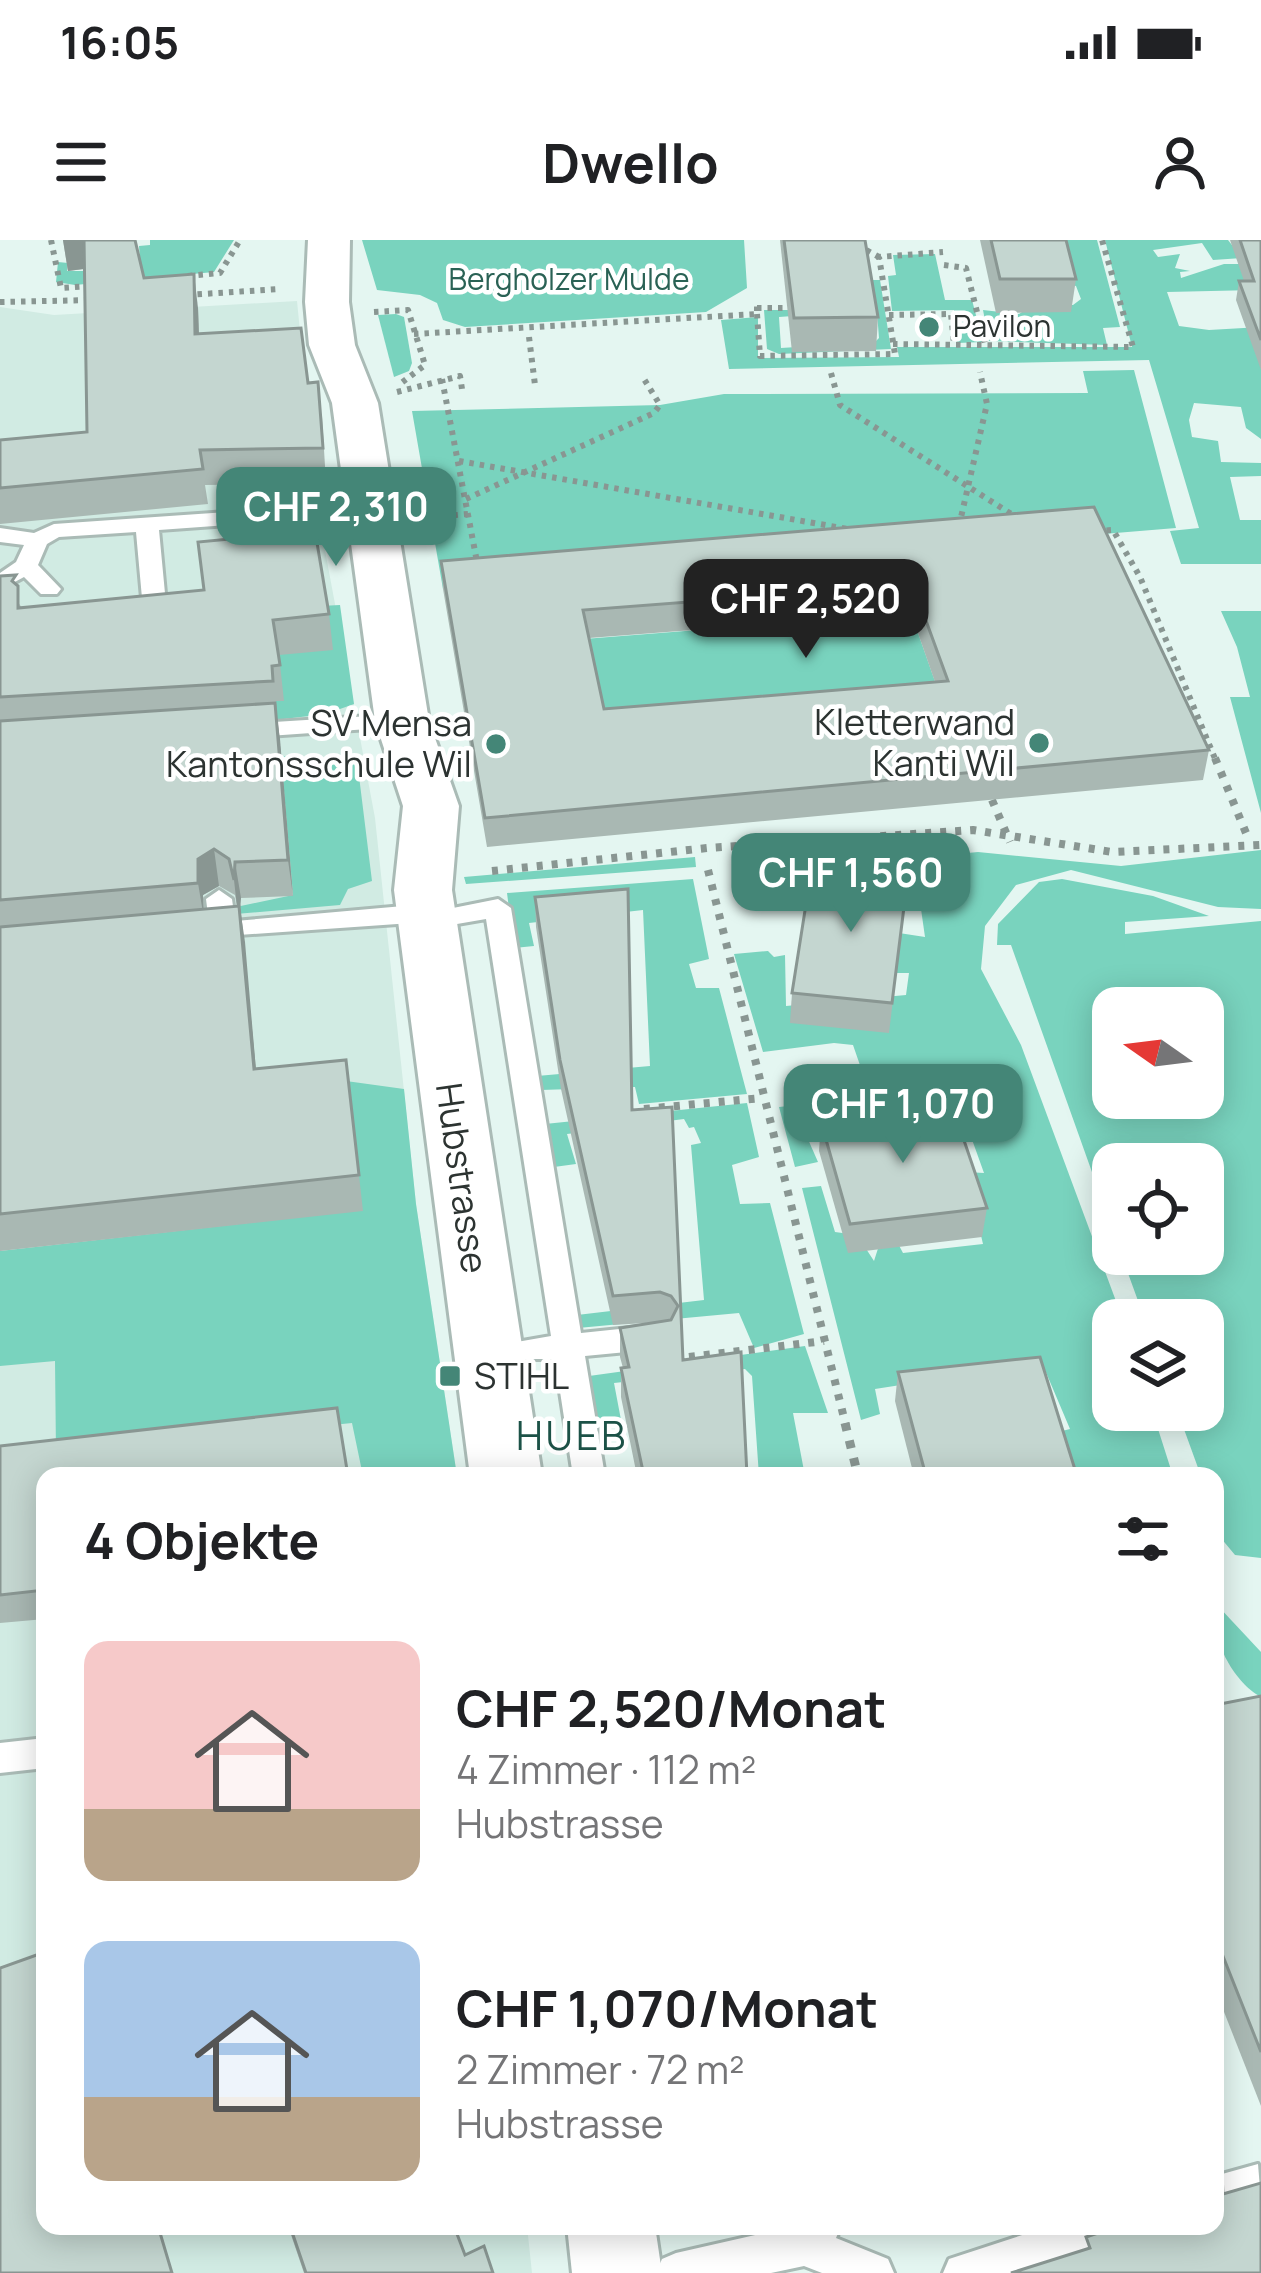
<!DOCTYPE html>
<html lang="de">
<head>
<meta charset="utf-8">
<style>
	body { margin:0; font-family:Manrope,sans-serif; background:#f6f6f6; color:#202124; height:100vh; display:flex; flex-direction:column; font-size:45px; white-space:nowrap }
	* { box-sizing:border-box; margin:0 }
	p { font-size:39px; color:#757577 }
	.icon { flex:none; width:66px; height:66px; fill:none; stroke:currentColor; stroke-width:2; stroke-linecap:round; stroke-linejoin:round }
	.map { position:relative; flex:1; overflow:hidden }
	.details { position:absolute; left:36px; top:1227px; width:1188px; height:768px; display:flex; flex-direction:column; background:#fff; border-radius:24px; box-shadow:0 6px 30px #0003 }
	.details>* { flex:none }
	.needle { width:78px; rotate:284deg }
	.controls { position:absolute; left:1092px; top:747px; display:grid; gap:24px }
	.controls a { display:grid; place-items:center; width:132px; height:132px; border-radius:24px; background:#fff; box-shadow:0 6px 30px #0003; font-size:60px }
	.price { position:absolute; translate:-50% -102px; padding:0 27px; border-radius:24px; background:#448677; color:#fff; font-size:39px; line-height:78px; filter:drop-shadow(0 3px 6px #0008) }
	.price::after { content:''; position:absolute; left:50%; top:72px; width:36px; height:27px; margin-left:-18px; background:inherit; clip-path:polygon(0 0,100% 0,50% 100%) }
	.price.on { background:#222; color:#fff }
	ul { padding:0; list-style:none }
	li { display:flex; align-items:center; gap:36px; height:300px; padding:0 48px }
	li span { display:grid; place-items:center; flex:none; width:336px; height:240px; border-radius:24px; color:#555 }
	li>.icon { margin-inline-start:auto }
	span .icon { width:144px; height:144px; fill:#fffc; stroke-width:1 }
	li b { font-size:51px }
	h2 { display:flex; justify-content:space-between; align-items:center; height:144px; padding:0 48px; font-size:51px }
	.status { display:flex; justify-content:space-between; align-items:center; height:84px; padding:0 60px; background:#fff; direction:ltr }
	.status svg { height:33px; fill:currentColor }
	header { display:flex; justify-content:space-between; align-items:center; height:156px; padding:0 48px; background:#fff; font-size:54px; font-weight:700 }
	.map>svg:first-child { display:block }
	.built { fill:#d1ebe3 }
	.green { fill:#79d3be; fill-rule:evenodd }
	.lines { fill:none; stroke-linecap:round; stroke-linejoin:round }
	.lane-casing { stroke:#aabbb6; stroke-width:6 }
	.secondary-casing { stroke:#aabbb6; stroke-width:6 }
	.path-far2 { stroke:#899692; stroke-width:6; stroke-dasharray:4.5 6; stroke-linecap:butt }
	.path-far1 { stroke:#899692; stroke-width:8; stroke-dasharray:6 9; stroke-linecap:butt }
	.path { stroke:#899692; stroke-width:9; stroke-dasharray:8 10; stroke-linecap:butt }
	.lane { fill:#fff; fill-rule:evenodd }
	.secondary { fill:#fff; fill-rule:evenodd }
	.wall { fill:#a9b8b3; fill-rule:evenodd }
	.shaded-wall { fill:#899692 }
	.building { fill:#c4d6d0; stroke:#899692; stroke-width:3; fill-rule:evenodd }
	.poi-dot { fill:#448677; stroke:#fff; stroke-width:4.5 }
	.labels { text-anchor:middle; stroke-width:9; stroke-linejoin:round; paint-order:stroke }
	.far-park-label { font-size:30px; fill:#2a6255; stroke:#fff }
	.far-poi-label { font-size:30px; fill:#2c3331; stroke:#fff; text-anchor:start }
	.poi-label { font-size:36px; fill:#2c3331; stroke:#fff; text-anchor:end }
	.street-label { font-size:36px; fill:#2c3331; stroke:#fff }
	.neighbourhood-label { font-size:39px; letter-spacing:3px; fill:#1c5247; stroke:#fff }
</style>
</head>
<body>
<div class="status"><b>16:05</b><svg viewBox="0 0 49 12"><path d="M0 12V9h3v3zM5 12V6h3v6zM10 12V3h3v9zM15 12V0h3v12zM26 1h20v11H26zM47 4h2v5h-2z"/></svg></div>
<header><svg class="icon" aria-label="menu" viewBox="0 0 24 24"><path d="M4 6h16M4 12h16M4 18h16"/></svg>Dwello<svg class="icon" aria-label="person" viewBox="0 0 24 24"><circle cx="12" cy="8" r="4"/><path d="M4 21q1-7 8-7t8 7"/></svg></header>
<div class="map">
<svg width="1261" height="2033" viewBox="0 0 1261 2033">
	<rect width="100%" height="100%" fill="#e4f6f1"/>
	<!-- built -->
	<path class="built" d="M297,61L318,273L375,578L416,964L457,1236H45V1986H527L532,2033H0V67L54,75Z"/>
	<!-- green -->
	<g class="green">
		<path d="M150,0H234L214,32L75,45L56,42L58,22L68,23L67,31H85L95,39L132,27L140,19L139,6L150,5Z"/>
		<path d="M362,0H744L747,48L706,72L465,87L443,80L437,63L420,55L377,50Z"/>
		<path d="M1055,0H1097L1120,87L1103,88L1107,105L989,101L983,70L1019,74L1036,63L1073,65L1081,59L1076,46L1068,44Z"/>
		<path d="M1105,0H1228L1242,18L1213,20L1202,3L1153,10L1158,17L1180,14L1175,28L1190,31L1180,32L1181,38L1224,24H1246L1255,50L1167,52L1179,86L1209,90L1261,87V199L1246,188L1241,167L1194,163L1189,180L1192,197L1218,201L1221,222L1261,223V236L1230,237L1240,280H1261V324H1181L1170,291L1199,288L1149,120L729,129L721,80L758,77V118L899,117L897,107H1132Z"/>
		<path d="M935,14L945,60H972L983,102L957,103L954,70L892,71L888,36L896,35L893,15Z"/>
		<path d="M866,40H880L891,109L779,114L767,109L764,70H791L793,76L779,77L781,108L875,102L879,98L876,60Z"/>
		<path d="M396,74L404,77L412,123L409,131L394,137L378,75Z"/>
		<path d="M1134,130L1176,288L443,349L412,171L660,165L724,154L1088,153L1083,131Z"/>
		<path d="M340,365L354,464L326,474L250,483L203,469L278,416L301,367Z"/>
		<path d="M1221,371H1261V573L1230,457H1250L1237,407Z"/>
		<path d="M911,373L945,470L604,498L584,399Z"/>
		<path d="M281,516L357,520L372,641L348,649L340,665L224,675L217,671L293,655Z"/>
		<path d="M950,598L955,603L754,621L749,612Z"/>
		<path d="M1261,610V669L1218,667L1071,630L1016,645L985,686L981,729L1021,805L1123,1080H1113V1170H1152L1173,1236H1062L1050,1194L1070,1189L1042,1123L875,1149L880,1174L861,1180L802,948L821,946L835,992L857,995L874,1021L882,996H894L903,1013L983,1004L966,932L984,933L965,880L807,897L818,922L795,927L779,867L871,857L853,805L834,803L763,812L734,714L768,711L774,717L785,715L786,766L906,755L909,733H896L899,693L925,697L921,669L810,647L788,652L733,647V636L978,612L1121,626Z"/>
		<path d="M695,617L696,627L466,644L464,637Z"/>
		<path d="M693,639L709,719L689,724L696,748H719L747,854L639,864L635,847L541,850L537,836L650,826L643,670L529,683L534,706L514,708L507,653Z"/>
		<path d="M1062,639L1153,656L1209,676L1125,682V694L1261,681V1318L1235,1315L1215,1291V1236H1201L1177,1170H1203V1080H1145L1121,1014H1203V924H1113V991L1011,705H997L998,684L1039,642ZM1203,768V858H1113V768Z"/>
		<path d="M346,841L404,849L416,964L457,1236H363L352,1183L56,1213L55,1121L0,1126V1011L362,970Z"/>
		<path d="M747,863L759,917L732,925L740,964L770,963L804,1094L754,1108L739,1073L578,1088L577,1075L704,1060L691,905L701,903L694,887L689,888L684,879L567,894L576,924L554,927L545,884Z"/>
		<path d="M805,1106L828,1173H793L805,1236H759L752,1136L745,1129L614,1143L621,1180H597L589,1136Z"/>
		<path d="M1218,1366L1261,1412V1457C1234,1443 1207,1395 1218,1366Z"/>
	</g>
	<g class="lines">
		<defs>
			<g id="lane">
				<path d="M371,262L382,269L379,274L159,290L166,364C154,375 125,377 113,366L117,361L142,358L136,292L59,297L47,304L38,325L61,349L57,354H41L24,337L0,350V333L16,322L24,305L0,302V288L34,293L54,284Z"/>
				<path d="M402,474L411,476V486L241,498L229,491L241,484Z"/>
				<path d="M219,650L232,659L235,681L426,664L439,673L426,682L196,698L192,692L196,686L209,683L206,659Z"/>
				<path d="M498,659L511,668L581,1093L658,1085L669,1089L673,1097L669,1105L658,1109L585,1116L605,1236H573L555,1119H511L507,1111L511,1103L551,1096L486,679L457,684L444,675L448,669Z"/>
				<path d="M45,1498V1528L0,1533V1503Z"/>
				<path d="M1258,1924L1261,1961L1215,1976V1936Z"/>
				<path d="M795,1986H841L836,1998L888,2019L894,2033H822L804,2026L771,2033H656L662,2019L676,2013Z"/>
				<path d="M1050,1986H1135L1129,2000L1028,2033H943L949,2019Z"/>
			</g>
			<g id="secondary">
				<path d="M308,0H350L349,62L355,105L378,163L429,481L459,566L452,650L542,1236H470L394,650L403,566L375,481L332,163L309,105L305,62Z"/>
				<path d="M567,1986H655L662,2033H572Z"/>
			</g>
		</defs>
		<!-- lane casing -->
		<use href="#lane" class="lane-casing"/>
		<!-- secondary casing -->
		<use href="#secondary" class="secondary-casing"/>
		<!-- path-far2 -->
		<g class="path-far2">
			<path d="M51,0L61,48L90,46"/>
			<path d="M848,0L879,17"/>
			<path d="M944,25L966,28L985,104"/>
			<path d="M188,36L220,33L240,0"/>
			<path d="M187,55L280,49"/>
			<path d="M0,62L94,60"/>
			<path d="M757,68H784"/>
			<path d="M374,72L408,70L425,125L400,144"/>
			<path d="M757,74L760,116L895,114L879,17L943,12"/>
			<path d="M889,75L951,74L954,104"/>
			<path d="M414,94L757,74V65"/>
			<path d="M529,97L535,145"/>
			<path d="M893,104L1133,107L1102,0"/>
			<path d="M831,133L840,165L1019,279"/>
			<path d="M442,139L478,327"/>
			<path d="M397,152L460,136L462,149"/>
			<path d="M459,221L848,289"/>
			<path d="M466,259L654,173L660,165L644,139"/>
			<path d="M422,278L468,274"/>
			<path d="M959,286L987,164L980,132"/>
			<path d="M1096,291L1113,290L1140,337L1216,521"/>
		</g>
		<!-- path-far1 -->
		<g class="path-far1">
			<path d="M1215,518L1246,593"/>
			<path d="M992,560L1010,602"/>
			<path d="M708,630L846,1186"/>
			<path d="M492,631L707,608L973,590L1112,612L1261,605"/>
			<path d="M644,869L762,858"/>
			<path d="M689,1117L824,1101"/>
		</g>
		<!-- path -->
		<path class="path" d="M845,1183L858,1236"/>
		<!-- lane -->
		<use href="#lane" class="lane"/>
		<!-- secondary -->
		<use href="#secondary" class="secondary"/>
	</g>
	<!-- wall -->
	<g class="wall">
		<path d="M63,0H135L144,38L198,68L199,94L308,143L322,176L326,243L205,245L208,264L0,284V200L87,192L85,29L68,31Z"/>
		<path d="M780,0H865L878,77L876,111L792,112Z"/>
		<path d="M980,0H1066L1076,39L1071,72L996,73Z"/>
		<path d="M1230,0H1261V130L1236,60L1239,41H1244Z"/>
		<path d="M1094,267L1209,510L1203,540L487,607L443,349L441,321ZM911,373L935,442L604,469L589,398Z"/>
		<path d="M0,336L22,368L329,374L333,410L279,415L284,461H276L277,477L293,656L241,658L240,668L256,829L346,820L363,971L0,1011ZM219,646L235,655L237,666L204,669L203,655Z"/>
		<path d="M908,635L889,793L790,783L792,753Z"/>
		<path d="M535,657L632,870L672,867L683,1120L747,1236H637L621,1157V1128H623L620,1117V1088L662,1082L613,1085L561,849L536,687Z"/>
		<path d="M821,882L987,968L982,997L848,1013L819,911Z"/>
		<path d="M898,1132L1077,1236H914L895,1161Z"/>
		<path d="M0,1206L45,1236V1379L0,1383Z"/>
		<path d="M1261,1456V1866L1215,1749V1465Z"/>
		<path d="M288,1986H454L465,2015L493,2033H304Z"/>
	</g>
	<!-- shaded-wall -->
	<g class="shaded-wall">
		<path d="M63,0H85L90,28L68,31Z"/>
		<path d="M194,34L198,68L200,128L195,94Z"/>
		<path d="M275,463L280,499L293,656L288,620Z"/>
		<path d="M214,609L219,646L203,655L204,679L198,643V619Z"/>
		<path d="M235,622L241,658L240,668L245,702L259,865L234,640Z"/>
	</g>
	<!-- building -->
	<g class="building">
		<path d="M84,0H135L144,38L194,34L195,94L301,88L308,143L318,142L323,208L200,210L203,229L0,248V200L87,192Z"/>
		<path d="M784,0H865L878,77L794,78Z"/>
		<path d="M991,0H1066L1076,39H1000Z"/>
		<path d="M1240,0H1261V100L1239,41H1254Z"/>
		<path d="M1094,267L1209,510L485,578L441,321ZM913,345L948,441L604,469L583,370Z"/>
		<path d="M315,291L329,374L273,380L280,425L272,426L273,441L0,457V336L16,335L12,341L18,346V368L204,350L198,302Z"/>
		<path d="M275,463L288,620L235,622L234,640L229,619L214,609L198,619V643L0,660V481Z"/>
		<path d="M812,626L908,635L892,763L792,753Z"/>
		<path d="M628,649L632,870L672,867L683,1120L741,1112L747,1236H644L621,1128L629,1127L620,1088L671,1080L678,1066L671,1056L660,1052L613,1056L560,820L535,657Z"/>
		<path d="M239,666L254,829L346,820L359,935L0,974V687Z"/>
		<path d="M953,868L987,968L850,984L821,882Z"/>
		<path d="M1040,1117L1077,1236H926L898,1132Z"/>
		<path d="M337,1168L348,1236H45V1350L0,1355V1206Z"/>
		<path d="M1261,1456V1812L1215,1696V1465Z"/>
		<path d="M45,1712V1986H158L172,2033H0V1728Z"/>
		<path d="M1221,1915L1223,1954L1261,1943V2033H1011L1090,2008L1086,1997L1119,1986H1215V1917Z"/>
		<path d="M290,1986H454L465,2015L484,2006L493,2033H306Z"/>
	</g>
	<!-- markers -->
	<g class="poi-dot">
		<circle cx="929" cy="87" r="12"/>
		<circle cx="1039" cy="503" r="12"/>
		<circle cx="496" cy="504" r="12"/>
		<rect x="438" y="1124" width="24" height="24" rx="6"/>
	</g>
	<g class="labels">
		<!-- far-park labels -->
		<g class="far-park-label">
			<text x="569" y="50">Bergholzer Mulde</text>
		</g>
		<!-- far-poi labels -->
		<g class="far-poi-label">
			<text x="953" y="97">Pavilon</text>
		</g>
		<!-- poi labels -->
		<g class="poi-label">
			<text x="1015" y="495">Kletterwand<tspan x="1015" dy="41">Kanti Wil</tspan></text>
			<text x="472" y="496">SV Mensa<tspan x="472" dy="41">Kantonsschule Wil</tspan></text>
			<text x="474" y="1149" text-anchor="start">STIHL</text>
		</g>
		<!-- street labels -->
		<g class="street-label">
			<text transform="translate(462 938) rotate(82)" y="13">Hubstrasse</text>
		</g>
		<!-- neighbourhood labels -->
		<g class="neighbourhood-label">
			<text x="572" y="1210">HUEB</text>
		</g>
	</g>
</svg>
<div class="controls">
<a><svg class="needle" viewBox="-14 -14 28 28"><path d="M0-13l5 13h-10z" fill="#e53935"/><path d="M0 13l5-13h-10z" fill="#757577"/></svg></a>
<a><svg class="icon" aria-label="locate" viewBox="0 0 24 24"><circle cx="12" cy="12" r="6"/><path d="M12 2v4M12 18v4M2 12h4M18 12h4"/></svg></a>
<a><svg class="icon" aria-label="layers" viewBox="0 0 24 24"><path d="M12 4l9 5-9 5-9-5zM3 14l9 5 9-5"/></svg></a>
</div>
<b class="price" style="left:336px;top:329px">CHF 2,310</b>
<b class="price on" style="left:806px;top:421px">CHF 2,520</b>
<b class="price" style="left:851px;top:695px">CHF 1,560</b>
<b class="price" style="left:903px;top:926px">CHF 1,070</b>
<section class="details">
<h2>4 Objekte<svg class="icon" aria-label="filters" viewBox="0 0 24 24"><path d="M4 7h16M4 17h16"/><circle cx="9" cy="7" r="2"/><circle cx="15" cy="17" r="2"/></svg></h2>
<ul>
<li><span style="background:linear-gradient(#f6c9c9 70%,#b9a48a 0)"><svg class="icon" aria-label="home" viewBox="0 0 24 24"><path d="M3 11l9-7 9 7M6 9v11h12V9"/></svg></span><div><b>CHF 2,520/Monat</b><p>4 Zimmer · 112 m²</p><p>Hubstrasse</p></div></li>
<li><span style="background:linear-gradient(#a9c7e8 65%,#b9a48a 0)"><svg class="icon" aria-label="home" viewBox="0 0 24 24"><path d="M3 11l9-7 9 7M6 9v11h12V9"/></svg></span><div><b>CHF 1,070/Monat</b><p>2 Zimmer · 72 m²</p><p>Hubstrasse</p></div></li>
</ul>
</section>
</div>
</body>
</html>
